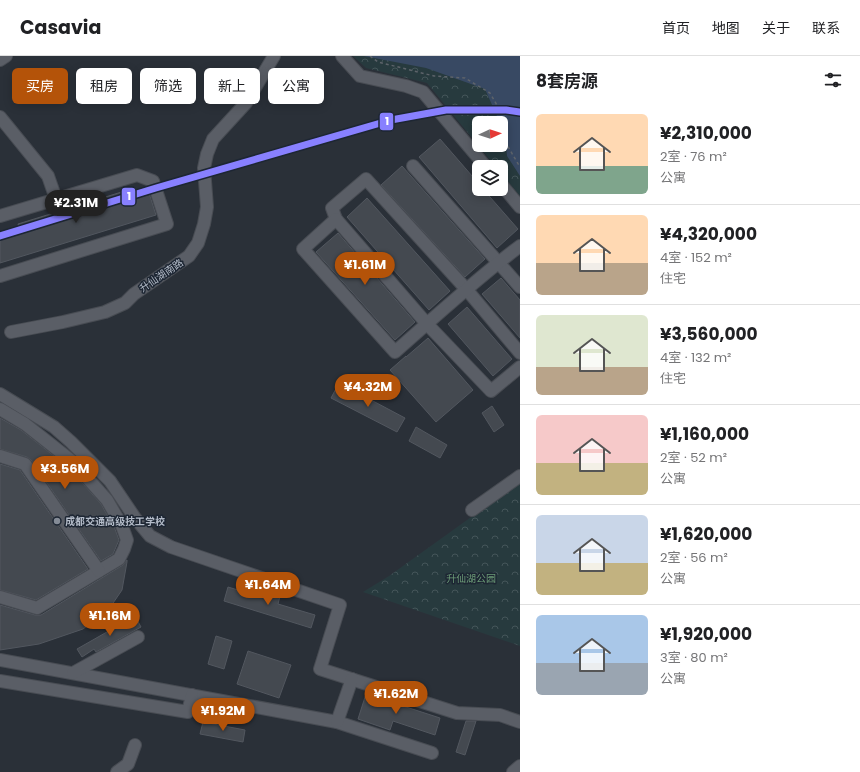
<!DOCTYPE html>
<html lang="zh">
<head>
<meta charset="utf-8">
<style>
	body { margin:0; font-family:Poppins,"Noto Sans SC",sans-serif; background:#f6f6f6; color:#202124; height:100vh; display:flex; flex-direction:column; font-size:15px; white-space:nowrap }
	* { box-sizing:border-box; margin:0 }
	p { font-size:13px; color:#757577 }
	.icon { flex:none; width:22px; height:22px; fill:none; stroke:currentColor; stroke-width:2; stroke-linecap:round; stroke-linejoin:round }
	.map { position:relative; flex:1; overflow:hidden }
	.sheet { display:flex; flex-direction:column; background:#fff; width:340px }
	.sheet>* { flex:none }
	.top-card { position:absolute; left:12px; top:12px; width:380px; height:36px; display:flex; gap:8px }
	.needle { width:26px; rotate:87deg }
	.buttons { position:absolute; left:472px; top:60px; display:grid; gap:8px }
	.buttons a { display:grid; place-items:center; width:36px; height:36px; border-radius:6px; background:#fff; box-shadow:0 2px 10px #0003; font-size:20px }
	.price { position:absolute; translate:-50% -34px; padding:0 9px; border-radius:14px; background:#b45309; color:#fff; font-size:13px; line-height:26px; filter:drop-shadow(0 1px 2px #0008) }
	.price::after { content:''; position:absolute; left:50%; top:24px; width:12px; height:9px; margin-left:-6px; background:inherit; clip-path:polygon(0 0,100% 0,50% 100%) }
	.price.selected { background:#222; color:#fff }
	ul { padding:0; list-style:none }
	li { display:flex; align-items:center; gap:12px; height:100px; padding:0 16px }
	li+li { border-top:1px solid #e0e0e0 }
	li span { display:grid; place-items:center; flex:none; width:112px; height:80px; border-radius:6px; color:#555 }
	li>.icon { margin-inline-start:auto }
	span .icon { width:48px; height:48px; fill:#fffc; stroke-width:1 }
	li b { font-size:17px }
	h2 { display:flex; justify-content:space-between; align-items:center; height:48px; padding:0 16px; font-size:17px }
	.tag { padding:0 14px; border-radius:6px; background:#fff; box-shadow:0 2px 10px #0003; font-size:14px; line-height:36px }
	.tag.selected { background:#b45309; color:#fff }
	header { display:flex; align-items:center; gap:24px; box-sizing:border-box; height:56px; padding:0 20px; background:#fff; border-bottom:1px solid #e0e0e0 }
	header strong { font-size:19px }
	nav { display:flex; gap:22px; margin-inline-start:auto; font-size:14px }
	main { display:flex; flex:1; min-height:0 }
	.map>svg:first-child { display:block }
	.park { fill:url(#park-crowns); fill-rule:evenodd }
	.water { fill:#384963 }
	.building { fill:#444950; stroke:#52575f }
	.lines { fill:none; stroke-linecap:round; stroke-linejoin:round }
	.minor-casing { stroke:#484c53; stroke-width:14 }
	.path { stroke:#5d636a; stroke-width:1.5; stroke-dasharray:3 3; stroke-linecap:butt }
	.minor { stroke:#5a5e66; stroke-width:12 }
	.metro-1-casing { stroke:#1d2633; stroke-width:10 }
	.metro-1 { stroke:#8880ff; stroke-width:7 }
	.poi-dot { fill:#848b96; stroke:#1d2633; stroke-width:1.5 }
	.labels { text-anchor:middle; stroke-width:3; stroke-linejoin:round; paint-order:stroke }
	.street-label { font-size:10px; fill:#b4bcc9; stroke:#1d2633 }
	.poi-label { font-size:10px; font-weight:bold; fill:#b4bcc9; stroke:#1d2633; text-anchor:start }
	.park-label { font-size:10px; fill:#6b9a76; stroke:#1d2633 }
	.line-badge { stroke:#1d2633; stroke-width:1.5 }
	.badge-label { font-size:11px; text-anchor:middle; font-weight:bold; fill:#fff }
</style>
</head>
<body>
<header>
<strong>Casavia</strong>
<nav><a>首页</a><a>地图</a><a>关于</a><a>联系</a></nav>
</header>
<main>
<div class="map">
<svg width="520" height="716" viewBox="0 0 520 716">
	<defs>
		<pattern id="park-crowns" width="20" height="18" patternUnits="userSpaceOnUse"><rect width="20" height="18" fill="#273a3e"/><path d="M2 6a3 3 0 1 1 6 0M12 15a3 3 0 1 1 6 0" fill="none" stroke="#445559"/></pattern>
	</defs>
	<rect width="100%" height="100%" fill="#2a3038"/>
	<!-- park -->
	<g class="park">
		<path d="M353,0H520V140L501,117V111H496L427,27L366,12ZM479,67H501V89H479Z"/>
		<path d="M520,426V590L363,536L389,520Z"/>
	</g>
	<!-- water -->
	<path class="water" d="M364,0H520V120L507,100L505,79L501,70V67H500L485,33L426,12Z"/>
	<!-- building -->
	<g class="building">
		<path d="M440,83L479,128V133H483L518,173L497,192L419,101Z"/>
		<path d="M402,110L485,203L465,221L381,129Z"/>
		<path d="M128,134L130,143L149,137L156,159L0,207V182L20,176L18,168Z"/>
		<path d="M367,142L450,235L429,254L347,161Z"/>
		<path d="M338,177L415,266L395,284L316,196Z"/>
		<path d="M501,222L520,244V282L482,238Z"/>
		<path d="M467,251L512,303L493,320L448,268Z"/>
		<path d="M428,282L473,334L436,366L390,314L406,300V301Z"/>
		<path d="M339,327L405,362L397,376L331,342Z"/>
		<path d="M492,350L504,369L494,376L482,357Z"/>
		<path d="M0,362L21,374L68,411L101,448L115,473L119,484L113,498L101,505L31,404L27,401L0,393Z"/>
		<path d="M416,371L447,389L440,402L409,385Z"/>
		<path d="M0,408L20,414L88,513L36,544L0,534Z"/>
		<path d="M127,504V506L122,534L109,553L83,573L39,588L0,594V549L35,559H41L123,509Z"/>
		<path d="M228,531L248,537L250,531L280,540L278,548L315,559L311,572L224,545Z"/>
		<path d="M135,560L141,571L96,596L94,593L82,601L77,593Z"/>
		<path d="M216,580L232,585L224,613L208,608Z"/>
		<path d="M248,595L291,609L279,642L237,628Z"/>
		<path d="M366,638L440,662L435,679L393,665L390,674L358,663Z"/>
		<path d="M466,665H476L465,699L456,696Z"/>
		<path d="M203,666L245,674L243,686L200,678Z"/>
	</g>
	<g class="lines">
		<defs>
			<g id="minor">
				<path d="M342,0L360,20L406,30L423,36L486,111"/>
				<path d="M0,4L6,0"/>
				<path d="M0,61L48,120L56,143"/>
				<path d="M413,110L520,231"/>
				<path d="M501,128L520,151"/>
				<path d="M0,160L137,119L153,125L167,168L0,220"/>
				<path d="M336,163L332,152L366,123L467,234L520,297"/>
				<path d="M520,190C476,223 436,260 395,296L303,193L336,163L427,268L491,335L520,311"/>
				<path d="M11,276L63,266L105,256L125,247L134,238L189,200L198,187L204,168L207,151L204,112L207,98L213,83L246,47L274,0"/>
				<path d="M0,338L54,371L71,386L110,425L135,462L150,480L171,491L340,549L320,613L457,657L500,659L520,666"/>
				<path d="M0,353L25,368L73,406L107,444L122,470L127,484L124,493L119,503L37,552L0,541"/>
				<path d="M0,400L25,408L99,515"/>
				<path d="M472,454L520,420"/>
				<path d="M0,604L337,666L432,697"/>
				<path d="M73,617L138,581"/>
				<path d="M0,625L188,656L192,639"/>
				<path d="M337,666L352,623"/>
				<path d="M117,716L128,708L135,689"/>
				<path d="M513,716L520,710"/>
			</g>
		</defs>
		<!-- minor casing -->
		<use href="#minor" class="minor-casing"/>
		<!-- path -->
		<path class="path" d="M370,0L378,6L434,20L465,22L490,37L506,65L507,89L520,111"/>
		<!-- minor -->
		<use href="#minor" class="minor"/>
		<defs>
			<path id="metro-1" d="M0,180L156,132L391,64L446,54H506L520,56"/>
		</defs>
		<!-- metro-1 casing -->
		<use href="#metro-1" class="metro-1-casing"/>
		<!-- metro-1 -->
		<use href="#metro-1" class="metro-1"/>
	</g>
	<!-- markers -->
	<circle class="poi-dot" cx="57" cy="465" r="4"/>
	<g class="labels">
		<!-- street labels -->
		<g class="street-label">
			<text transform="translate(161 219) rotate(-34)" y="4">升仙湖南路</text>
		</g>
		<!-- poi labels -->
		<g class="poi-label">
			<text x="65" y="469">成都交通高级技工学校</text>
		</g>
		<!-- park labels -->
		<g class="park-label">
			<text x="471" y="526">升仙湖公园</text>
		</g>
	</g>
	<g class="line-badge">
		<rect x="379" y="56" width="15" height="19" rx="4" fill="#8880ff"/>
		<rect x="121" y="131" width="15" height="19" rx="4" fill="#8880ff"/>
	</g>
	<g class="badge-label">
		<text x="387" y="69">1</text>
		<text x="129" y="144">1</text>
	</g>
</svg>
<div class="buttons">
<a><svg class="needle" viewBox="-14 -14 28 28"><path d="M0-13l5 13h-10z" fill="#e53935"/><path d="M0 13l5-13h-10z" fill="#757577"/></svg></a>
<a><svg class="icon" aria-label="layers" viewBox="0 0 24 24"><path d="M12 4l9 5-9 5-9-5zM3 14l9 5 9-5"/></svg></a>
</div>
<b class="price selected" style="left:76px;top:168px">¥2.31M</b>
<b class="price" style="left:365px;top:230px">¥1.61M</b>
<b class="price" style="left:368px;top:352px">¥4.32M</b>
<b class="price" style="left:65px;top:434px">¥3.56M</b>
<b class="price" style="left:268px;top:550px">¥1.64M</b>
<b class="price" style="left:110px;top:581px">¥1.16M</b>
<b class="price" style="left:396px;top:659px">¥1.62M</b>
<b class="price" style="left:223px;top:676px">¥1.92M</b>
<div class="top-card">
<a class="tag selected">买房</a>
<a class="tag">租房</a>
<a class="tag">筛选</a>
<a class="tag">新上</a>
<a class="tag">公寓</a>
</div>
</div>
<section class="sheet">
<h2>8套房源<svg class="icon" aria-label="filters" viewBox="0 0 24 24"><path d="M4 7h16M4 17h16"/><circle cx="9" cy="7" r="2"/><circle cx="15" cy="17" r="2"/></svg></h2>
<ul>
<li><span style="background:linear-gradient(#ffd9b3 65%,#7fa58c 0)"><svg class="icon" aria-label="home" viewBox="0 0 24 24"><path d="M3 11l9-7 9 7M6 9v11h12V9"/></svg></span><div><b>¥2,310,000</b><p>2室 · 76 m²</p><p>公寓</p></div></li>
<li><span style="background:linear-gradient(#ffd9b3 60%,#b9a48a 0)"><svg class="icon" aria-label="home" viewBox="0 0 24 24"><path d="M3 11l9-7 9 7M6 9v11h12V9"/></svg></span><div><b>¥4,320,000</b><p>4室 · 152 m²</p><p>住宅</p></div></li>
<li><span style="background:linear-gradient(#dfe7d0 65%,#b9a48a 0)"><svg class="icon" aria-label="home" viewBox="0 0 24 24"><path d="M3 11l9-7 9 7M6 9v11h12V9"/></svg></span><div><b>¥3,560,000</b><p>4室 · 132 m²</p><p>住宅</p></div></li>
<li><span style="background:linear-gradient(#f6c9c9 60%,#c2b280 0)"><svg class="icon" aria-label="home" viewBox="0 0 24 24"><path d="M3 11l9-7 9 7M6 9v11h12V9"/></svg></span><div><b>¥1,160,000</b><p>2室 · 52 m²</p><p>公寓</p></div></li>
<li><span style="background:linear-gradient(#c9d6e8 60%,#c2b280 0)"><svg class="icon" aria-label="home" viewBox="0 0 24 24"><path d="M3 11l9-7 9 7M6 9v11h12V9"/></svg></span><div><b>¥1,620,000</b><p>2室 · 56 m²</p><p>公寓</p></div></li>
<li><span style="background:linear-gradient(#a9c7e8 60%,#9aa5b1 0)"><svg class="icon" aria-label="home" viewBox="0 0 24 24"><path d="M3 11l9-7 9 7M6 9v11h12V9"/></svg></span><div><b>¥1,920,000</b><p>3室 · 80 m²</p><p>公寓</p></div></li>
</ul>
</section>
</main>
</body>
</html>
